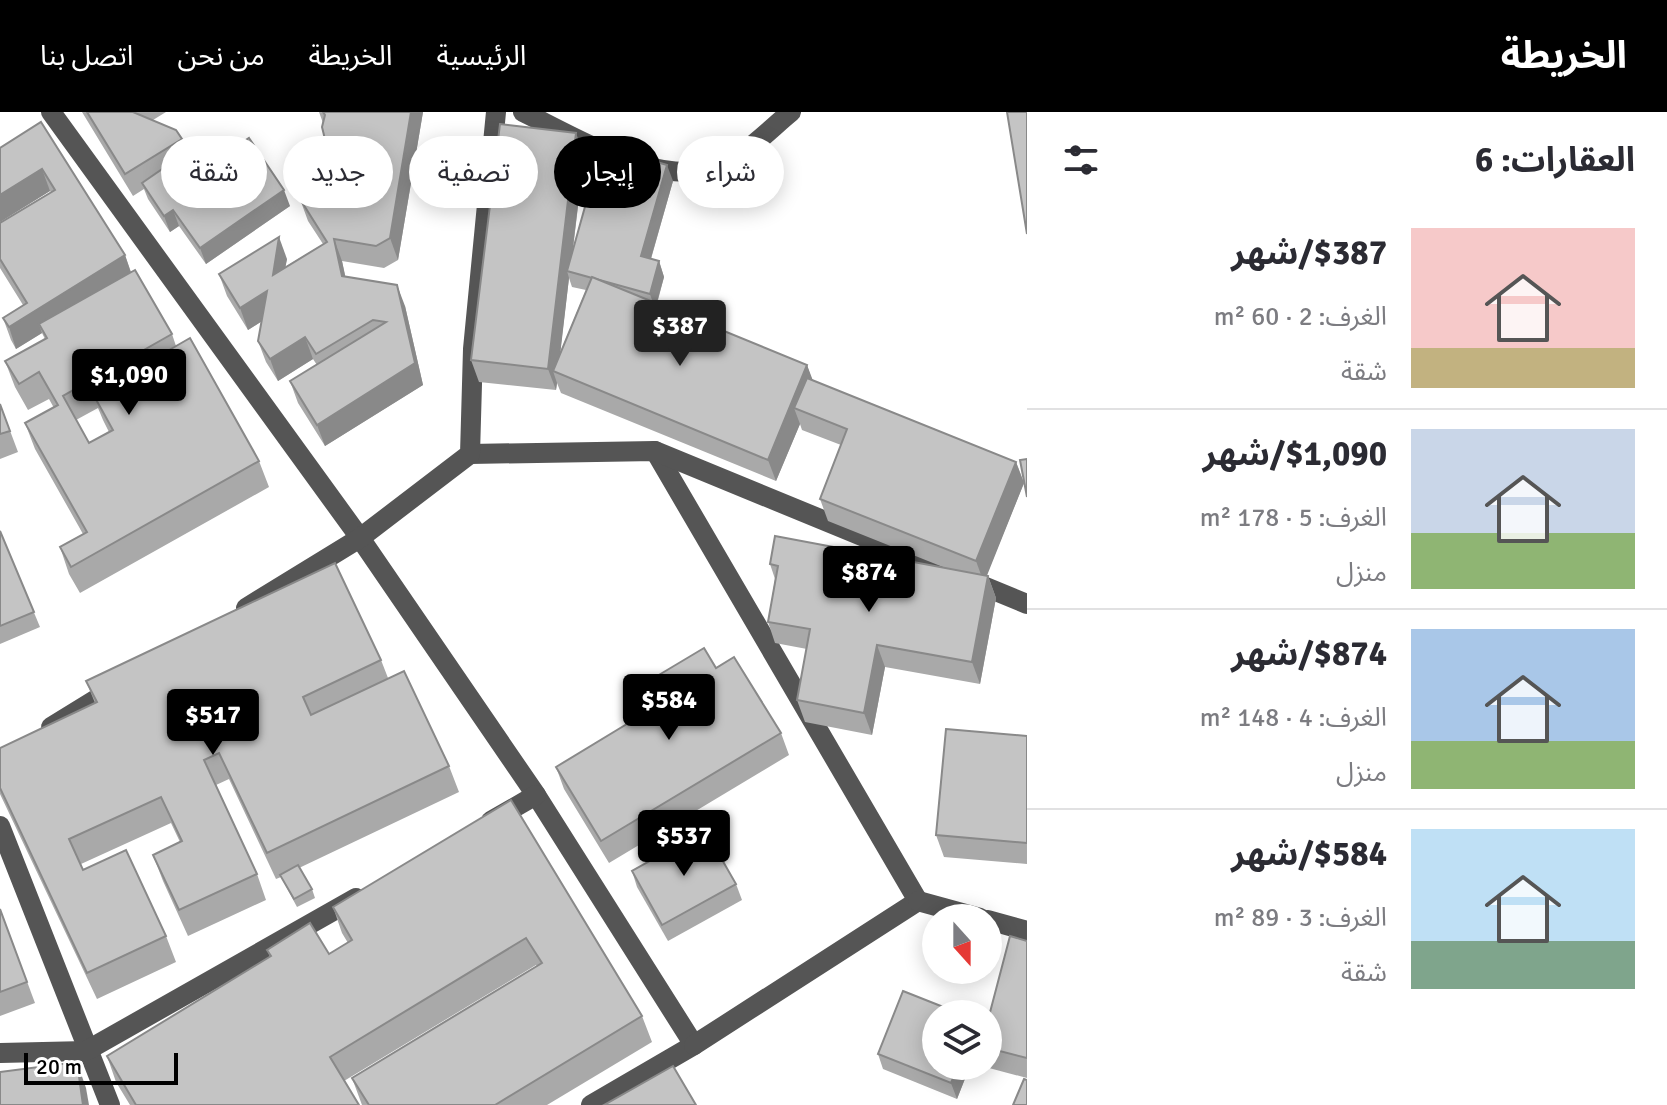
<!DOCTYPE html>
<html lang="ar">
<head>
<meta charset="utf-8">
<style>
	body { margin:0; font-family:Signika,"Noto Sans Arabic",sans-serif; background:#f2f2f3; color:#2b2b33; direction:rtl; height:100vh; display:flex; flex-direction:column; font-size:30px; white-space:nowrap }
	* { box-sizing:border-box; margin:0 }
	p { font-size:26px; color:#7c7c81 }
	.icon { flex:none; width:44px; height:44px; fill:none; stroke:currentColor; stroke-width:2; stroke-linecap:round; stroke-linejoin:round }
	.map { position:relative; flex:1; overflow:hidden; direction:ltr }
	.panel { display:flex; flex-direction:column; background:#fff; width:640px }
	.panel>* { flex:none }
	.hud { position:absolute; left:24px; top:24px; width:760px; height:72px; direction:rtl; display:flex; gap:16px }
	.needle { width:52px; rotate:159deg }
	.controls { position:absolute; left:922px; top:792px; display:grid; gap:16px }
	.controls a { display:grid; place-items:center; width:80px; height:80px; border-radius:50%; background:#fff; box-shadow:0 4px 20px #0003; font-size:40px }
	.scale { position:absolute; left:24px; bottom:20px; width:154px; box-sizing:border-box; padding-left:8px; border:4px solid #000; border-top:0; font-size:22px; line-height:28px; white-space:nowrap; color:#000; -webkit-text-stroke:6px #fff; paint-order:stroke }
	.price { position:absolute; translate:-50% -68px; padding:0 18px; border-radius:8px; background:#000; color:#fff; font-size:26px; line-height:52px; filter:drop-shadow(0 2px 4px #0008) }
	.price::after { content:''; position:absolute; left:50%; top:48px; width:24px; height:18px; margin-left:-12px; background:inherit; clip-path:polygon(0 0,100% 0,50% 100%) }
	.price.current { background:#222; color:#fff }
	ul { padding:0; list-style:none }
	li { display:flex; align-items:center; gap:24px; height:200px; padding:0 32px }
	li+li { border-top:2px solid #e1e1e2 }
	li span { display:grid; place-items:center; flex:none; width:224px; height:160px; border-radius:0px; color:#555 }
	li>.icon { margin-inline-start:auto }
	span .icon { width:96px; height:96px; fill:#fffc; stroke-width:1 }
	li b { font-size:34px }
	h2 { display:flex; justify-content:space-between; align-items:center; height:96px; padding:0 32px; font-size:34px }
	.tag { padding:0 28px; border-radius:36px; background:#fff; box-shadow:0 4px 20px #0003; font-size:28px; line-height:72px }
	.tag.current { background:#000; color:#fff }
	header { display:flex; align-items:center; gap:48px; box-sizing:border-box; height:112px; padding:0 40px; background:#000; color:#fff }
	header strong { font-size:38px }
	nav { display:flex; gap:44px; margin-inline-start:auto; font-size:28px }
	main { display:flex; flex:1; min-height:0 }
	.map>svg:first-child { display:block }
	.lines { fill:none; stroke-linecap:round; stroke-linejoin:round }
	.minor { stroke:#555; stroke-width:20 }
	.wall { fill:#a9a9a9; fill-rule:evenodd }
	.shaded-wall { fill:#898989 }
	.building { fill:#c4c4c4; stroke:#898989; stroke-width:2 }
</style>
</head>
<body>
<header>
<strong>الخريطة</strong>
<nav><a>الرئيسية</a><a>الخريطة</a><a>من نحن</a><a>اتصل بنا</a></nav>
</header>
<main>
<section class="panel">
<h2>العقارات: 6<svg class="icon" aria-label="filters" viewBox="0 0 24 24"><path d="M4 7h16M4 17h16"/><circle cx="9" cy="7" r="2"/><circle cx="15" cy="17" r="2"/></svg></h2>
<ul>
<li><span style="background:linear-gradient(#f6c9c9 75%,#c2b280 0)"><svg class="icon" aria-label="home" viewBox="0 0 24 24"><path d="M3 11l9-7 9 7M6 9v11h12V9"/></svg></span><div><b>$387/شهر</b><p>الغرف: 2 · 60 m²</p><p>شقة</p></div></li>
<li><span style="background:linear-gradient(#c9d6e8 65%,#8fb573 0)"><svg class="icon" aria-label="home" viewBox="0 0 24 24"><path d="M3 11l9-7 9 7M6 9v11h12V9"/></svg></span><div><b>$1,090/شهر</b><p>الغرف: 5 · 178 m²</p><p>منزل</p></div></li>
<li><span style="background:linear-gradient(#a9c7e8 70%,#8fb573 0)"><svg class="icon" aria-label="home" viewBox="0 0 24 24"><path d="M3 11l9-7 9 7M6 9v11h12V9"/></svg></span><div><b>$874/شهر</b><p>الغرف: 4 · 148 m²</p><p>منزل</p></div></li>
<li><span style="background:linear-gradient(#bfe0f5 70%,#7fa58c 0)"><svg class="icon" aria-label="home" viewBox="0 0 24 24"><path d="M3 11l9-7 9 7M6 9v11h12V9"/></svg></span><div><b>$584/شهر</b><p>الغرف: 3 · 89 m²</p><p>شقة</p></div></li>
</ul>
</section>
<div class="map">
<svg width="1027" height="993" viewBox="0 0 1027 993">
	<rect width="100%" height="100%" fill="#fff"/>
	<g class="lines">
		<!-- minor -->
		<g class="minor">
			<path d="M51,0L360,426L536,683L694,933L591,993"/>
			<path d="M523,0C579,27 662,79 724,53C740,47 776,12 791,0"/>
			<path d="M655,339L918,789L694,933"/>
			<path d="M470,342L655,339L1027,492"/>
			<path d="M246,496L360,426L470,342L473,237L496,0"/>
			<path d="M51,615L116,575"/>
			<path d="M491,709L536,683"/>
			<path d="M0,714L110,993"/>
			<path d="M918,789L980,806"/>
			<path d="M988,808L1027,819"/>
			<path d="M0,941L86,939L356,786"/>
		</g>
	</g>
	<!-- wall -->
	<g class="wall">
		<path d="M82,0H166L153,8L182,27L187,41L290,94L206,152L179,114L170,120L148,87L144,77L133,84Z"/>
		<path d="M319,0H423L398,148L384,156L342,149L345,164L405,194L423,273L325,334L298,291L290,269L317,253L313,247L278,269L266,250L258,229L262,209L248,218L227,184L219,162L287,147L285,155L323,132L308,109L300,87L319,76L315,70L307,48L331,52L323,11Z"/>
		<path d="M41,10L125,143L131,160L172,222L176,234L259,349L269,375L80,481L69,462L60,435L83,422L35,337L25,311L54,296L49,287L28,298L15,275L5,249L45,227L42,221L16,237L11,228L3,206L23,193L0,156V111L51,80L50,79L0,110V36ZM98,296L103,308L109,320L89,331L76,308Z"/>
		<path d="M584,43L573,137L673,69L651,147L659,149L664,165L657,192L807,253L812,268L1016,350L1024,371L986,464H988L996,486L980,572L885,555L872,623L805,610L797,588L807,537L775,531L768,510L775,467L770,452L948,457L828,409L820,387L841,333L802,318L800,312L776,369L561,281L557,271L556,278L479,270L471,248ZM569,166L572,175L586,178L560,241Z"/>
		<path d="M0,292L18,340L0,347Z"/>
		<path d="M0,419L40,515L0,532Z"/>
		<path d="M381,548L388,566L449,654L459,680L299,756L312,777L315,786L297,795L281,765L276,767L229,667L216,673L257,762L266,788L188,824L163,769L153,743L180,730L171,711L81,752L83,758L166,824L176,850L97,887L0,682V636L95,591L86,569Z"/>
		<path d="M716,556L781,621L789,643L609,751L564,677L556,655L641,604L632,579Z"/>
		<path d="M1027,624V752L944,745L936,723Z"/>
		<path d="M511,688L642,904L652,930L547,993H362L352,966L537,854L536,853L344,969L359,993H130L116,970L107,944L270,845L267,838L329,842L348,831L342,821L333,795Z"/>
		<path d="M632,759L736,772L742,788L668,829L637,775Z"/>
		<path d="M0,797L35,891L0,904Z"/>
		<path d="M1027,829V966L989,956L988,954V908Z"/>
		<path d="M878,942L936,954H970L957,987L883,957Z"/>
	</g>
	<!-- shaded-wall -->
	<g class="shaded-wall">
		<path d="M411,0H423L398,148L390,126Z"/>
		<path d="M576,21L584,43L570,160L567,159L569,166L558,261L553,259L557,271L556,278L548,257Z"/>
		<path d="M667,53L673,69L647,160L641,144Z"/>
		<path d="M42,57L50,79L0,110V83Z"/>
		<path d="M284,78L290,94L206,152L200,136Z"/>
		<path d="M173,98L179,114L170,120L164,104Z"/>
		<path d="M279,125L287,147L280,185L273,163Z"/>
		<path d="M334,127L342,149L350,186L342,164Z"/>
		<path d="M125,143L132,164L39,212L42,221L16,237L9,215Z"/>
		<path d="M659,149L664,165L655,197L650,182Z"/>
		<path d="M397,173L405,194L423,273L325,334L317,313L415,251Z"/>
		<path d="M267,179L275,201L248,218L240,196Z"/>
		<path d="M305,225L313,247L278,269L270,247Z"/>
		<path d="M807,253L815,274L794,296L800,312L776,369L768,348Z"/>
		<path d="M1016,350L1024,371L984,471L976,449Z"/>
		<path d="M988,464L996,486L980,572L972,550Z"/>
		<path d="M877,533L885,555L872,623L864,601Z"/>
		<path d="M77,950L86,976L89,993H83Z"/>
		<path d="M958,954H970L957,987L951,971Z"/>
	</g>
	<!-- building -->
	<g class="building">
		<path d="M87,0H133L176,18L182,27L125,62Z"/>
		<path d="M323,0H411L390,126L376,134L334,127L342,164L397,173L415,251L317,313L290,269L386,210L373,208L316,242L305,225L270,247L258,229L267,179L240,196L219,162L279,125L273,163L327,130L300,87L323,73L307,48L331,52L322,15L325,3Z"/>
		<path d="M1007,0H1027V122Z"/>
		<path d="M41,10L125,143L9,215L3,206L27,191L0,147V111L55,78L42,57L0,83V36Z"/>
		<path d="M500,12L576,21L548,257L471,248Z"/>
		<path d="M249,26L284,78L200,136L173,98L164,104L142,71L197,33L210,52Z"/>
		<path d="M602,34L667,53L641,144L659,149L650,182L567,159Z"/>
		<path d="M135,158L172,222L63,284L89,331L113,318L93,282L190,226L259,349L71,455L60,435L87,420L25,311L58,293L39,260L19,272L5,249L47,226L39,212Z"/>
		<path d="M592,165L807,253L768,348L553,259Z"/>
		<path d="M807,266L1016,350L976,449L820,387L847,317L794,296Z"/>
		<path d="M0,292L10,319L0,322Z"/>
		<path d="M1027,347V385L1020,348Z"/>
		<path d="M0,419L34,500L0,514Z"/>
		<path d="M775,424L988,464L972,550L877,533L864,601L797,588L810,517L768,510L778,454L770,452Z"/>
		<path d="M335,451L381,548L303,585L311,603L404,559L449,654L267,741L219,641L204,648L257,762L179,798L153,743L182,729L161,685L69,727L83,758L126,738L166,824L87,861L0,676V636L97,590L86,569Z"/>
		<path d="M704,536L716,556L734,545L781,621L601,729L556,655L645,601L632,579Z"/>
		<path d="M946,617L1027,624V731L936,723Z"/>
		<path d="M511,688L642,904L495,993H369L352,966L542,851L526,826L330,945L359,993H136L107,944L271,844L267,838L310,811L329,842L352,828L333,795Z"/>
		<path d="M705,718L736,772L662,813L632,759Z"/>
		<path d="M298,753L312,777L294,787L280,763Z"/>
		<path d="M0,797L27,870L0,880Z"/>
		<path d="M1010,824L1027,829V946L988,936V908Z"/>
		<path d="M903,879L961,902H936V954H958L951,971L878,942Z"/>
		<path d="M77,950L83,993H0V960Z"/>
		<path d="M673,954L696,993H604Z"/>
		<path d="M1024,967L1027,968V993H1013Z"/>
	</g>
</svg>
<div class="controls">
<a><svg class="needle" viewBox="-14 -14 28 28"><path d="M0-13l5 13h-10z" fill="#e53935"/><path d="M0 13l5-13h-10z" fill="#7c7c81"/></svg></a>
<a><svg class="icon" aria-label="layers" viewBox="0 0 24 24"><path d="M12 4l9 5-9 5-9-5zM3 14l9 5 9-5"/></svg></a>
</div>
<div class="scale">20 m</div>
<b class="price current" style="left:680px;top:256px">$387</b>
<b class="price" style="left:129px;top:305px">$1,090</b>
<b class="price" style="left:869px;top:502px">$874</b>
<b class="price" style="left:669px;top:630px">$584</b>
<b class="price" style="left:213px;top:645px">$517</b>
<b class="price" style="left:684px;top:766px">$537</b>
<div class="hud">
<a class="tag">شراء</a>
<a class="tag current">إيجار</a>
<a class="tag">تصفية</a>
<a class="tag">جديد</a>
<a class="tag">شقة</a>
</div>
</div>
</main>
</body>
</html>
